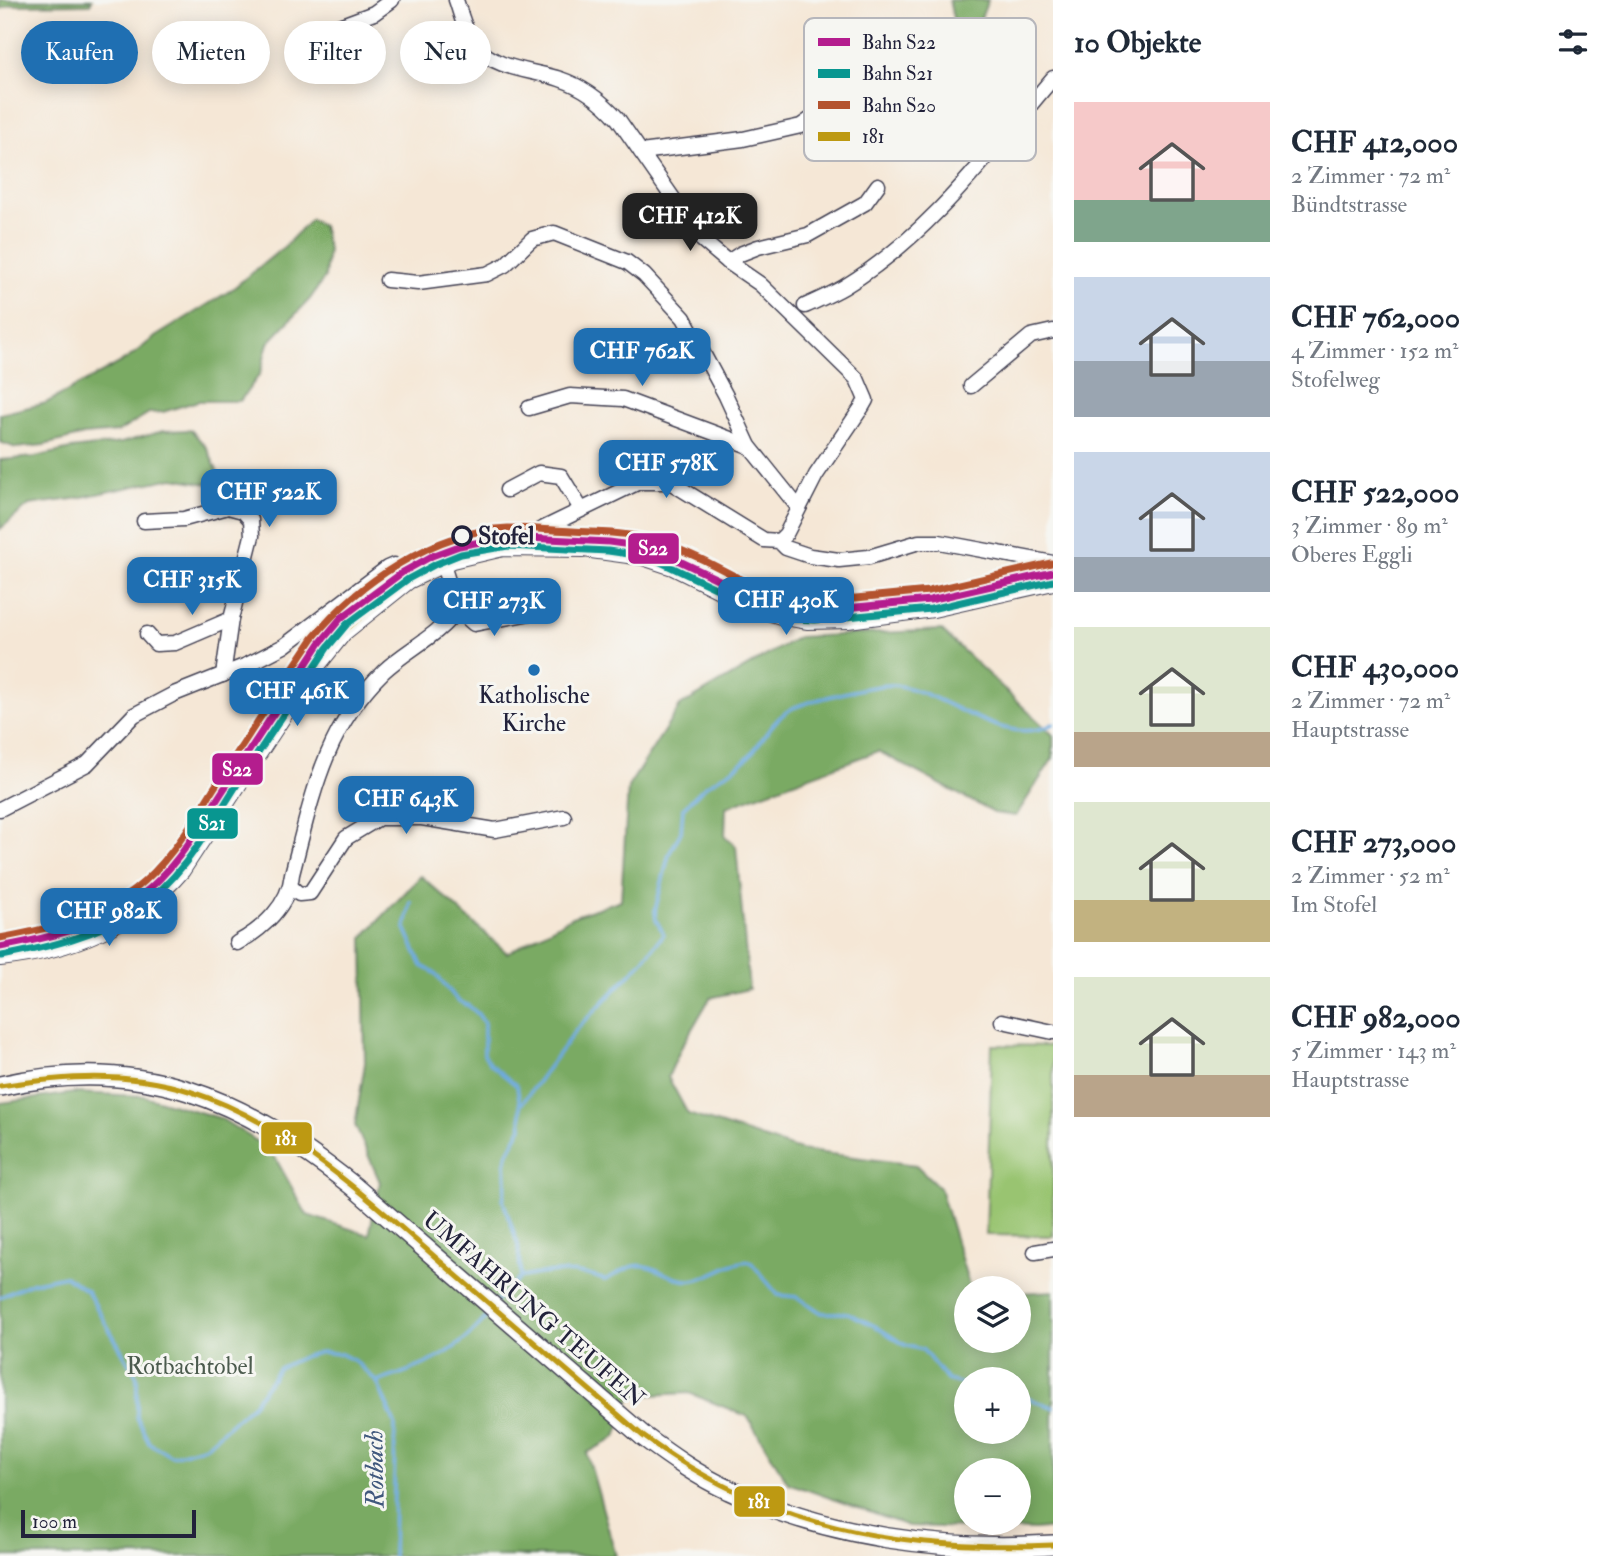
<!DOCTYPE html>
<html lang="de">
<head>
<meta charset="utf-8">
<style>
	body { margin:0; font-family:"IM FELL Double Pica",serif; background:#f2f2f3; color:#1f2937; height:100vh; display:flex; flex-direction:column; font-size:26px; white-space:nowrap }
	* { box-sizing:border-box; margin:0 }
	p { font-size:23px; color:#747a83 }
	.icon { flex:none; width:38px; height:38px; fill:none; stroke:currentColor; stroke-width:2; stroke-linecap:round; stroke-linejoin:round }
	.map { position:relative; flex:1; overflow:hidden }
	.drawer { display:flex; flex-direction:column; background:#fff; width:560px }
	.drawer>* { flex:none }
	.guide { position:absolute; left:21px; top:21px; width:665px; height:63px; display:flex; gap:14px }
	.controls { position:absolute; left:954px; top:1276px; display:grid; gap:14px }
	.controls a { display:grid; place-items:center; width:77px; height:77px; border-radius:50%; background:#fff; box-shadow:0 4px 18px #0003; font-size:35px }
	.scale { position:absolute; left:21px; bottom:18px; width:175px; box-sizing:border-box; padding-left:7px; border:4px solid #22223b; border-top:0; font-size:19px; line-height:24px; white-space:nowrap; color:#22223b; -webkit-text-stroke:5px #f6f6f2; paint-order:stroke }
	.price { position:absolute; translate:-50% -60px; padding:0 16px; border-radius:14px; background:#1f6fb2; color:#fff; font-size:23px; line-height:46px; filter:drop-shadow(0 2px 4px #0008) }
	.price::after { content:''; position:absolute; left:50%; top:42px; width:21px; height:16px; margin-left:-10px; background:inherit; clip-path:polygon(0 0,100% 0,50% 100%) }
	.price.selected { background:#222; color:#fff }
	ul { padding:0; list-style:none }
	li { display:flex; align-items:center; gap:21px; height:175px; padding:0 21px }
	li span { display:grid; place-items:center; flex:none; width:196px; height:140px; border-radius:0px; color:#555 }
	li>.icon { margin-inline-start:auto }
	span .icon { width:84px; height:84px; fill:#fffc; stroke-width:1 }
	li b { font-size:30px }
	h2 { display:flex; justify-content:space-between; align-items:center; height:84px; padding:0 21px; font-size:30px }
	.pill { padding:0 24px; border-radius:32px; background:#fff; box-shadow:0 4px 18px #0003; font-size:24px; line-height:63px }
	.pill.selected { background:#1f6fb2; color:#fff }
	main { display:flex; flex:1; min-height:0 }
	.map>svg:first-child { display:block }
	.green { fill:#99c471; stroke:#5e7356; stroke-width:2 }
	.forest { fill:#7aaa63; stroke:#4e664f; stroke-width:2; fill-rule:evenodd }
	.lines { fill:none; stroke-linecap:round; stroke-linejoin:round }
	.stream { stroke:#6daadf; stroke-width:3.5 }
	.minor-casing { stroke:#424052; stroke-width:17 }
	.tertiary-casing { stroke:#424052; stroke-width:20 }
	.secondary-casing { stroke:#424052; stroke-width:22 }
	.minor { stroke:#fff; stroke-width:14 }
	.tertiary { stroke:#fff; stroke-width:18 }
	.secondary { stroke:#fff; stroke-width:19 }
	.bus-1-casing { stroke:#f6f6f2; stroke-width:10 }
	.bus-1 { stroke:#bd9912; stroke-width:5 }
	.rail-1-casing { stroke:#f6f6f2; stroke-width:12 }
	.rail-2-casing { stroke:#f6f6f2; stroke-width:12 }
	.rail-3-casing { stroke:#f6f6f2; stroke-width:12 }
	.rail-1 { stroke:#b41d8e; stroke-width:7 }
	.rail-2 { stroke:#089690; stroke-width:7 }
	.rail-3 { stroke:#b4532f; stroke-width:7 }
	.stop-dot { fill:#f6f6f2; stroke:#22223b; stroke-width:3.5 }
	.poi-dot { fill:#1f6fb2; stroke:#f6f6f2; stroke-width:2.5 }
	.labels { text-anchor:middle; stroke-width:6; stroke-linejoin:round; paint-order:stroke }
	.stop-label { font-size:24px; font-weight:bold; fill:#22223b; stroke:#f6f6f2; text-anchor:start }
	.poi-label { font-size:24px; fill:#22223b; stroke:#f6f6f2 }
	.street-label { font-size:24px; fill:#22223b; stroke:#f6f6f2 }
	.park-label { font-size:24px; fill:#4c5b4e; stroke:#f6f6f2 }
	.water-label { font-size:26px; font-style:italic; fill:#40587d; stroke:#f6f6f2 }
	.key { fill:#f6f6f2; stroke:#b6b6bb; stroke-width:2 }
	.key-label { font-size:19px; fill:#22223b }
	.line-badge { stroke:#f6f6f2; stroke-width:2.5 }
	.badge-label { font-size:19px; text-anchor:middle; font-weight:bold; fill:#fff }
</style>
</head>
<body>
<main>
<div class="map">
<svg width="1053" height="1556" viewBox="0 0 1053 1556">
	<rect width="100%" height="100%" fill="#f6f6f2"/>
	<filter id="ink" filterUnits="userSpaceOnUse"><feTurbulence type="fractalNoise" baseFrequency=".0143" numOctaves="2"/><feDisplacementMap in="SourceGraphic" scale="14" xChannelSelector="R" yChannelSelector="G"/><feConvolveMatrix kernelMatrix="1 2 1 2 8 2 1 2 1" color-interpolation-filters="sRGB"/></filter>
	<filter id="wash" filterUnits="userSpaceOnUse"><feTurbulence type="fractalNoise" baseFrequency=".00686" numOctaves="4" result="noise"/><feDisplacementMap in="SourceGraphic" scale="28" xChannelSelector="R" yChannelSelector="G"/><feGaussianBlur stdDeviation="1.57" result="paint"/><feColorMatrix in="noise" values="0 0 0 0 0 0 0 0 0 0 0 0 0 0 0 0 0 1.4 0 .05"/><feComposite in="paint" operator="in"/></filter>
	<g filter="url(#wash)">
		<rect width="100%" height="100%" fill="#f5e7d6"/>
		<!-- green -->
		<path class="green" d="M992,1045L1053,1046V1236L986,1235Z"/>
		<!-- forest -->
		<g class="forest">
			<path d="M0,0H92L90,4L12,5L0,9Z"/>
			<path d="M949,0H988L978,26L959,46Z"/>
			<path d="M311,219L322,226L328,249L325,277L310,299L268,343L260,374L240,401H198L163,412L149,413L118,432L84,435L44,445L16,448L0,442V414L46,403L127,359L155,337L231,290L285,246Z"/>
			<path d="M191,430L207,448L219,475L239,491L262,503L251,520L228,507L208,484L173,478L73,499L29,505L0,529V460L35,457L71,449L121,443L163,431Z"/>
			<path d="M941,630L1053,735V758L1016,816L994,813L878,751L726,807L725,837L736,846L749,989L710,998L681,1048L668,1077L688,1114L800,1150L916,1165L940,1188L970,1288H966V1340H1018L1019,1293L1053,1291V1528L1035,1530L908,1526L788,1483L747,1416L689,1393L631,1396L616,1437L587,1453L616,1556H0V1103L74,1093L144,1096L220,1118L271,1150L307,1215L369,1235L380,1182L355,1125L365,1063L363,937L421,876L507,953L572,917L621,900L628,787L680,706L798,637ZM966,1379H1018V1432H966ZM966,1470H1018V1522H966Z"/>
		</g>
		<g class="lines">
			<!-- stream -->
			<g class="stream">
				<path d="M411,902L405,928L422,966L435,973L457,1000L469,1006L478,1014L484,1023V1054L489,1063L517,1086L520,1104"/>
				<path d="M522,1277C552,1271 576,1269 605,1280C614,1276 625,1268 635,1266C654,1262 671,1283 693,1280C713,1277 730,1261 750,1261L778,1295L797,1297L822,1313H848L875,1326L905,1345L923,1350L947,1380L966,1385"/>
				<path d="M0,1297L31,1283L65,1276L87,1291L137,1377V1417L149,1443L172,1456L206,1446L254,1403L279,1368L305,1356L322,1352L341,1354L355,1361L377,1382L395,1424L393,1556"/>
				<path d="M496,1302L521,1277L518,1245L503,1200L506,1183L505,1164L507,1154L522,1127L520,1106L575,1031L643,961L664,934L656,920L655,911L669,854L681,832L683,808C691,801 698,792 706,786C721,775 738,769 750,755C764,739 773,718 793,708C808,701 876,684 892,685C943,689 1002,751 1053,724"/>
				<path d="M377,1382C424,1366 459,1354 490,1312"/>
				<path d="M1018,1392L1035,1401L1053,1407"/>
			</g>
		</g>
	</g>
	<g filter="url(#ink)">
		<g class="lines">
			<defs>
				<g id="minor">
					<path d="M456,0C461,14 465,33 475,45C495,70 533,70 560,79C584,87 602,101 618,119L702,240L728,262L760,284L857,379L866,400L862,407L816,475L786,534L779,541"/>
					<path d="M339,26L374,13L392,0"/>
					<path d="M641,152L743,139L801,126L849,92"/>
					<path d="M728,262L740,254L758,247L808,235L865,203L878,185"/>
					<path d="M387,280L418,283L487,274L505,265L532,239L554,233L627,262L644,275L684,318L726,396L749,446L798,507"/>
					<path d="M805,306C818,300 832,294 844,287C930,235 989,153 1053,78"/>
					<path d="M971,386L1031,336L1053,331"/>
					<path d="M529,408L570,396L623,399L749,446"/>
					<path d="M507,490L539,473L561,476L581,509"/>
					<path d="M144,521L184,519L228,507L243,511L251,520L252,536L231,619L223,675"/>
					<path d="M534,546L535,537L538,531L639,482H670L764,540L779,541L786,548L810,556L839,560L869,557L919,542H939L1053,563"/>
					<path d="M457,609L474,624L546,610"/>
					<path d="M147,634L156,644L175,643L231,619"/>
					<path d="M0,809L87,764L134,715L174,694L247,665L284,646L387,568L394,565L400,569L408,580"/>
					<path d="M291,887L299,894L310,893L346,838L379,818H422L495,830L564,817"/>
					<path d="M237,943C263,929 289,905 292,874C312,798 324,729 384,671C407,649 439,636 457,609L442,562"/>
					<path d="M1002,1021L1053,1032"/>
					<path d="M1035,1252L1053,1249"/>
				</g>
				<path id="tertiary" d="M0,957C69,950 136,923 181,870L311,672L343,632L408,580L452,559L503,547L584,548L643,556L673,566L758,608L784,616L807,620L848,619L933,608L1053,581"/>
				<path id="secondary" d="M0,1086C143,1054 242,1098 353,1186L643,1436C670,1456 698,1476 729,1490C827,1537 944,1552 1053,1545"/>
			</defs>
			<!-- minor casing -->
			<use href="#minor" class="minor-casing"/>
			<!-- tertiary casing -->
			<use href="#tertiary" class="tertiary-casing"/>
			<!-- secondary casing -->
			<use href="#secondary" class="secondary-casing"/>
			<!-- minor -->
			<use href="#minor" class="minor"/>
			<!-- tertiary -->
			<use href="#tertiary" class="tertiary"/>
			<!-- secondary -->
			<use href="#secondary" class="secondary"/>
			<defs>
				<g id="bus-1">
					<path d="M0,957C74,947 129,924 181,870L311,672L343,632L408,580L452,559L503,547L584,548L643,556L673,566L758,608L807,620L848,619L933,608L1053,581"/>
					<path d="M0,1086C64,1076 126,1071 189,1091C288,1123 365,1196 442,1263C509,1320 576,1378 643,1436C770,1529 899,1551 1053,1545"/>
				</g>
			</defs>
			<!-- bus-1 casing -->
			<use href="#bus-1" class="bus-1-casing"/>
			<!-- bus-1 -->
			<use href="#bus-1" class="bus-1"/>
			<defs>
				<path id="rail-1" d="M0,947C48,938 99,927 139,897C176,870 199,827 224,789C256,741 288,692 320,643L341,618L403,572L432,556L459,546L507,537L609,542L652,548L770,604L793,610L814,611L930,600L1053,572"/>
				<path id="rail-2" d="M2,956C49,947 96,936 137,909C181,880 208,830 236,786C267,740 297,694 327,648L347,624L408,579L436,564L461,554L508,546L608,551L650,557L766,612L793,619L815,620L931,609L1053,581"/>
				<path id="rail-3" d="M0,938C47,929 96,919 134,890C170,863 192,822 216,785C248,736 280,687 313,638C358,583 434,531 508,528C529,528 551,530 572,531C599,533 631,532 657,541C697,554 735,577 773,596L794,601L814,602L929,591L1051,563"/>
			</defs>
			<!-- rail-1 casing -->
			<use href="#rail-1" class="rail-1-casing"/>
			<!-- rail-2 casing -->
			<use href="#rail-2" class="rail-2-casing"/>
			<!-- rail-3 casing -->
			<use href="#rail-3" class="rail-3-casing"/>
			<!-- rail-1 -->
			<use href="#rail-1" class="rail-1"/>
			<!-- rail-2 -->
			<use href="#rail-2" class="rail-2"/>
			<!-- rail-3 -->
			<use href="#rail-3" class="rail-3"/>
		</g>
	</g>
	<!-- markers -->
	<circle class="stop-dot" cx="462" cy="536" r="9"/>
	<circle class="poi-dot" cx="534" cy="670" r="7"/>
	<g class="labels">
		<!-- stop labels -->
		<g class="stop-label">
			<text x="478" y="544">Stofel</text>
		</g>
		<!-- poi labels -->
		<g class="poi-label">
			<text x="534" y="703">Katholische<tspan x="534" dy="28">Kirche</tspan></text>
		</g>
		<!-- street labels -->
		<g class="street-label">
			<text transform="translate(534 1309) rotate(41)" y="8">UMFAHRUNG TEUFEN</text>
		</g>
		<!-- park labels -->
		<g class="park-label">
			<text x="190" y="1374">Rotbachtobel</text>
		</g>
		<!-- water labels -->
		<g class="water-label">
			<text transform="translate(374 1469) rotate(-91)" y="9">Rotbach</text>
		</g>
	</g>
	<!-- legend -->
	<rect x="804" y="18" width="232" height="143" rx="10" class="key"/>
	<rect x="818" y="38" width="32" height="8" fill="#b41d8e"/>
	<rect x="818" y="69" width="32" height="9" fill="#089690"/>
	<rect x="818" y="101" width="32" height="8" fill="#b4532f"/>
	<rect x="818" y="132" width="32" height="9" fill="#bd9912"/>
	<g class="key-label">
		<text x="862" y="49">Bahn S22</text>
		<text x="862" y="80">Bahn S21</text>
		<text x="862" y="112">Bahn S20</text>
		<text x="862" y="143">181</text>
	</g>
	<g class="line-badge">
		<rect x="627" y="532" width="53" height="33" rx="7" fill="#b41d8e"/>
		<rect x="211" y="752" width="53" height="34" rx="7" fill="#b41d8e"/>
		<rect x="186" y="807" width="53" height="33" rx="7" fill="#089690"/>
		<rect x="260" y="1121" width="53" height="34" rx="7" fill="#bd9912"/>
		<rect x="733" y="1485" width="53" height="33" rx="7" fill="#bd9912"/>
	</g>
	<g class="badge-label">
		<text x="653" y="555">S22</text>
		<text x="237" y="776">S22</text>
		<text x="212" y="830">S21</text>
		<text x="286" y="1145">181</text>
		<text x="759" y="1508">181</text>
	</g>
</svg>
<div class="controls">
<a><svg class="icon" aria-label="layers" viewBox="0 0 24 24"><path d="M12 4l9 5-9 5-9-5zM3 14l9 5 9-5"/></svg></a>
<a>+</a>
<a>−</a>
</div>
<div class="scale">100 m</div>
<b class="price selected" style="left:690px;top:253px">CHF 412K</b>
<b class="price" style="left:642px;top:388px">CHF 762K</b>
<b class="price" style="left:666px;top:500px">CHF 578K</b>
<b class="price" style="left:269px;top:529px">CHF 522K</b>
<b class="price" style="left:192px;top:617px">CHF 315K</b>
<b class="price" style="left:786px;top:637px">CHF 430K</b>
<b class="price" style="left:494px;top:638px">CHF 273K</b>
<b class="price" style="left:297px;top:728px">CHF 461K</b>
<b class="price" style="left:406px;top:836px">CHF 643K</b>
<b class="price" style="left:109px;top:948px">CHF 982K</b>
<div class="guide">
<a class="pill selected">Kaufen</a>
<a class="pill">Mieten</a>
<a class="pill">Filter</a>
<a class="pill">Neu</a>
</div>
</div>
<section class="drawer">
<h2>10 Objekte<svg class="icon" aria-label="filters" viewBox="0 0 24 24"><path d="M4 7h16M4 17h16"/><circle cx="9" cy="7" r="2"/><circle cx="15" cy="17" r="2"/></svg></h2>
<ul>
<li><span style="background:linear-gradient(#f6c9c9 70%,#7fa58c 0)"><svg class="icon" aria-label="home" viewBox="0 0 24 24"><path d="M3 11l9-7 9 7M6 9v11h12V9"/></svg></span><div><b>CHF 412,000</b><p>2 Zimmer · 72 m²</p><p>Bündtstrasse</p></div></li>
<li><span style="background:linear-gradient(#c9d6e8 60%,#9aa5b1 0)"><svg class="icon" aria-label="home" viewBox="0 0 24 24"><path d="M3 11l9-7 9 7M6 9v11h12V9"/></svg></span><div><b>CHF 762,000</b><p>4 Zimmer · 152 m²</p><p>Stofelweg</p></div></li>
<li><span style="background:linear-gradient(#c9d6e8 75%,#9aa5b1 0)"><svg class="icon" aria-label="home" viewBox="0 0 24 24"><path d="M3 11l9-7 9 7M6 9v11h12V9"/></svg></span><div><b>CHF 522,000</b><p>3 Zimmer · 89 m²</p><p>Oberes Eggli</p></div></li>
<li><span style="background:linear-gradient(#dfe7d0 75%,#b9a48a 0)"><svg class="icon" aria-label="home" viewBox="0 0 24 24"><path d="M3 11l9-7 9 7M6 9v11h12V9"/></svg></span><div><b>CHF 430,000</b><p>2 Zimmer · 72 m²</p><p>Hauptstrasse</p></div></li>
<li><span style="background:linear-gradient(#dfe7d0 70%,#c2b280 0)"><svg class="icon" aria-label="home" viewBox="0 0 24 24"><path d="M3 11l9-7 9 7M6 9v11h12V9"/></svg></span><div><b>CHF 273,000</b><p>2 Zimmer · 52 m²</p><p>Im Stofel</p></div></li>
<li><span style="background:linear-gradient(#dfe7d0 70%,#b9a48a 0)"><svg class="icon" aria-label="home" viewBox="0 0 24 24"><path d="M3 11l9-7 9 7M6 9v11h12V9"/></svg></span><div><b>CHF 982,000</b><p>5 Zimmer · 143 m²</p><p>Hauptstrasse</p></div></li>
</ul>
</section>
</main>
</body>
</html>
